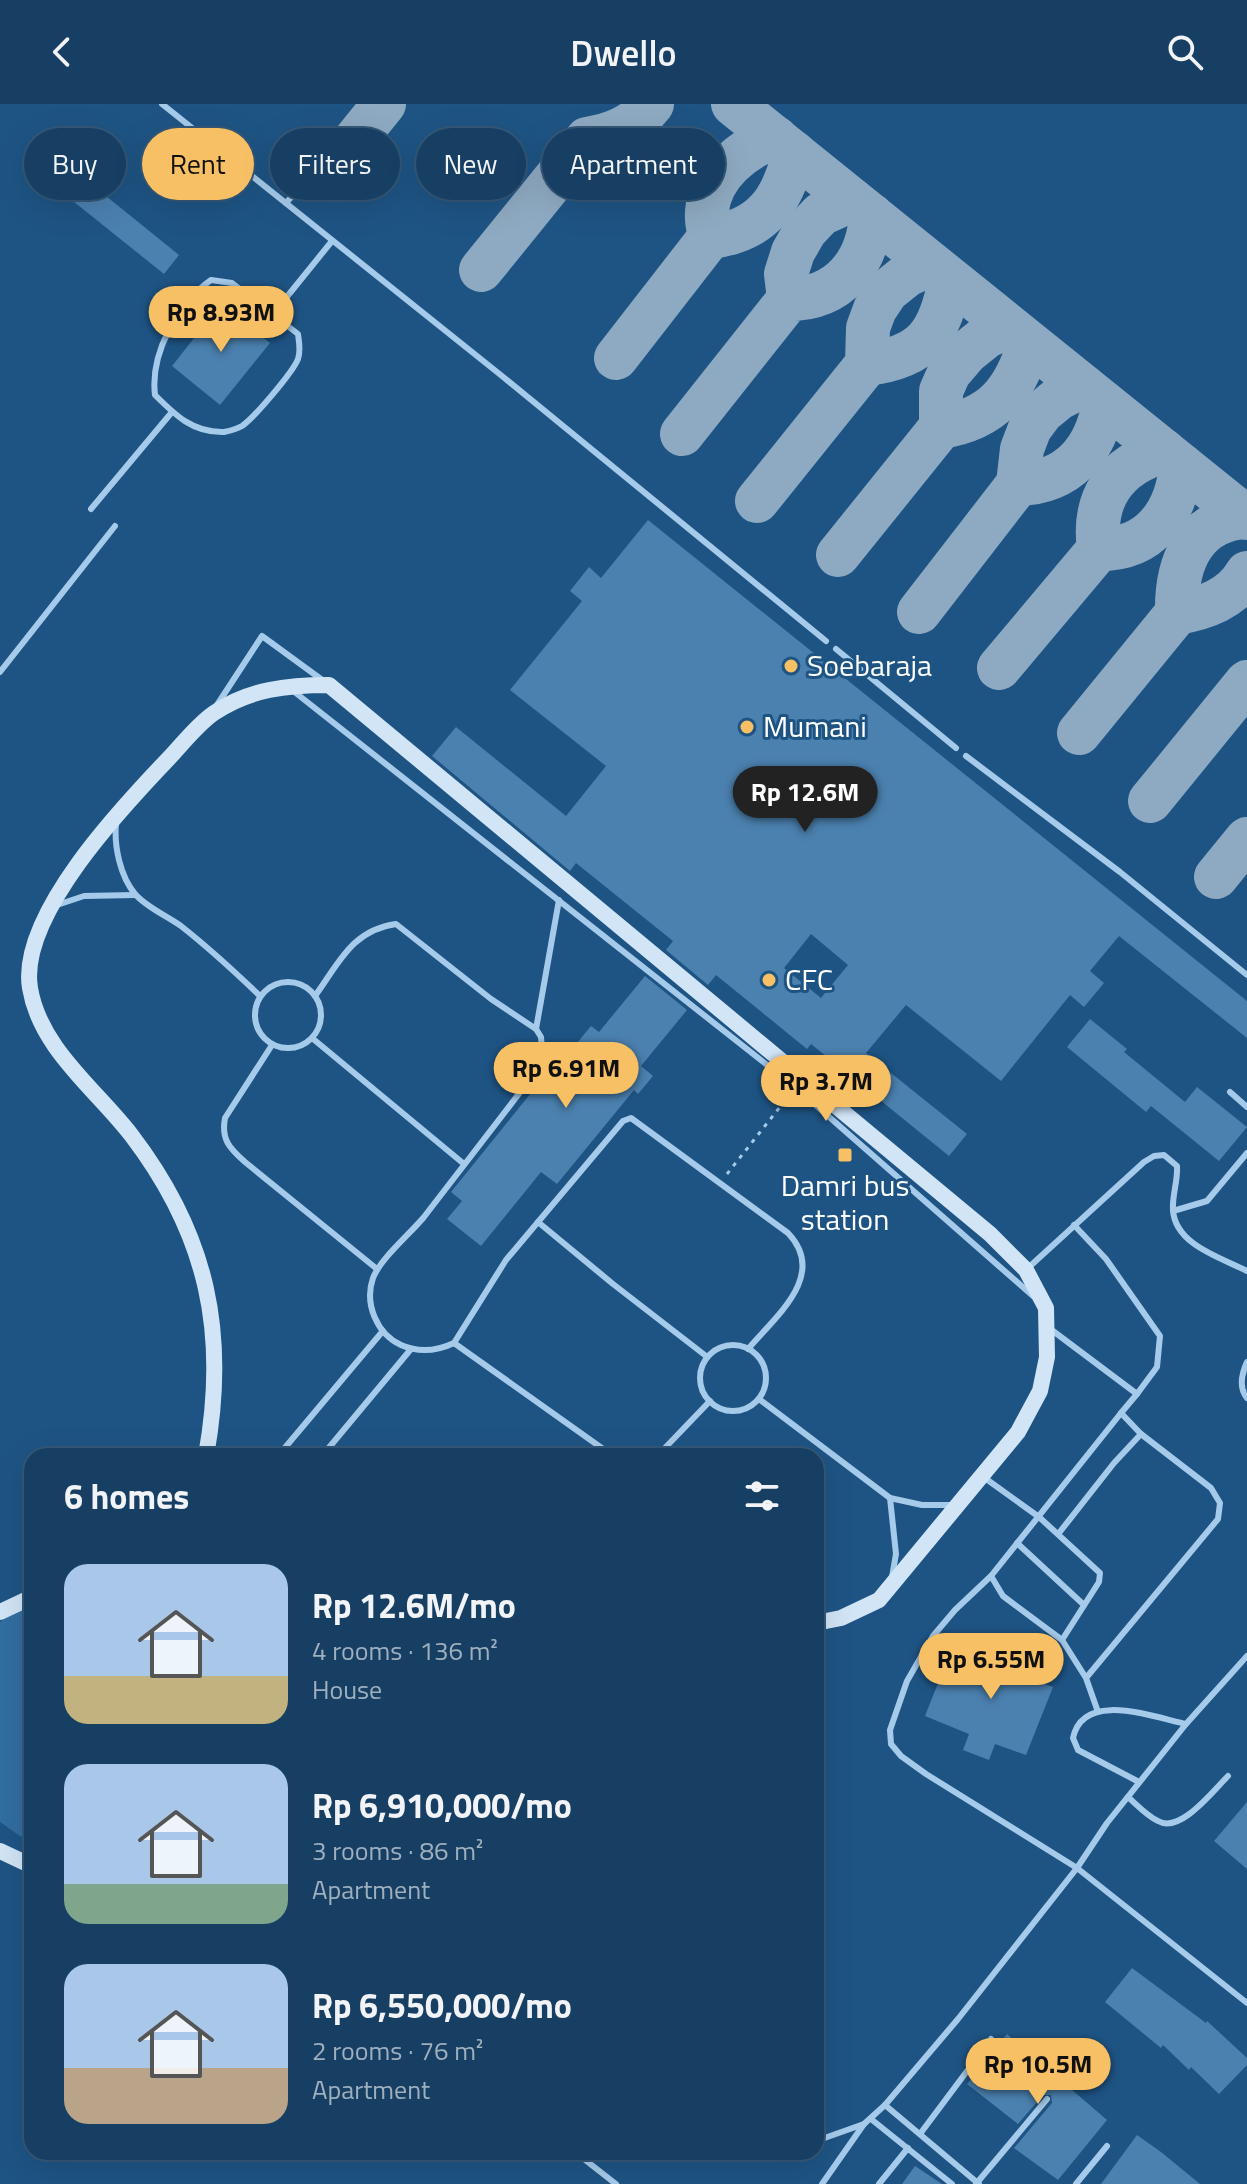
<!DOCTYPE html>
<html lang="en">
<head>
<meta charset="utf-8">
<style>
	body { margin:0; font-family:"Titillium Web",sans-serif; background:#234a6c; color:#f1f3f6; height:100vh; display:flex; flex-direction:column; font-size:30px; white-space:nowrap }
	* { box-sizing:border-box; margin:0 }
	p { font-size:26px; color:#9eafbe }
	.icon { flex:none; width:44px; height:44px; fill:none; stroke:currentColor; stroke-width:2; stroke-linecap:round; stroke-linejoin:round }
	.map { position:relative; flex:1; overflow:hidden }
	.panel { position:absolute; left:24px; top:1344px; width:800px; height:712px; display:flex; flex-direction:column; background:#163f63; border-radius:24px; box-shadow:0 8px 32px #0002,0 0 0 2px #355878 }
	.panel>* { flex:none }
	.top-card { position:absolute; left:24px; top:24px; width:800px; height:72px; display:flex; gap:16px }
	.price { position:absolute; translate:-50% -68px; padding:0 18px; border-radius:28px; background:#f8c065; color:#111; font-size:26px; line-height:52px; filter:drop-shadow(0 2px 4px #0008) }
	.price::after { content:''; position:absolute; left:50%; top:48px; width:24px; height:18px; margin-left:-12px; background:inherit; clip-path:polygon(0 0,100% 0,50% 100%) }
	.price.active { background:#222; color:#fff }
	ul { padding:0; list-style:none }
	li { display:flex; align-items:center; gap:24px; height:200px; padding:0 40px }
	li span { display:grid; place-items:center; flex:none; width:224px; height:160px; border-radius:24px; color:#555 }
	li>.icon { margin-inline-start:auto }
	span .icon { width:96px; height:96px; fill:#fffc; stroke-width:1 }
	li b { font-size:34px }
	h2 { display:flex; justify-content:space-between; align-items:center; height:96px; padding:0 40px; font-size:34px }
	.pill { padding:0 28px; border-radius:36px; background:#163f63; box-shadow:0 8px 32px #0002,0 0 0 2px #355878; font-size:28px; line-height:72px }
	.pill.active { background:#f8c065; color:#111 }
	header { display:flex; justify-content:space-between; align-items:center; height:104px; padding:0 40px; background:#163f63; font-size:36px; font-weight:600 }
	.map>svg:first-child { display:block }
	.green { fill:#326ea1 }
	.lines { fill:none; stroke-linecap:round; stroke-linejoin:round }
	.taxiway { stroke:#8eaac2; stroke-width:44 }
	.building { fill:#4b81af; fill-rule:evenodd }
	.path { stroke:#a6cbea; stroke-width:3; stroke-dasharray:4 6; stroke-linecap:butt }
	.lane { stroke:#a6cbea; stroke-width:6 }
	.secondary { stroke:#d1e5f7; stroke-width:16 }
	.poi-dot { fill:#f8c065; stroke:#1e5484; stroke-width:3 }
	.labels { text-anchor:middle; stroke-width:6; stroke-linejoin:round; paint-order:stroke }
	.poi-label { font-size:30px; fill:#fff; stroke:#1e5484; text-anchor:start }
</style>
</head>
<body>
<header><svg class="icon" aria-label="back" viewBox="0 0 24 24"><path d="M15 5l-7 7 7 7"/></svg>Dwello<svg class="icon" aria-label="search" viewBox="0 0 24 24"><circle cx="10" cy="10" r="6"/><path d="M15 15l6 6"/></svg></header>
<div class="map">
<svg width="1247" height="2080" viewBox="0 0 1247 2080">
	<rect width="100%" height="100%" fill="#1e5484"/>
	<!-- green -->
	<path class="green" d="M32,1500V1736L20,1732L0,1718V1518L9,1510Z"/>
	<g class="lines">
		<!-- taxiway -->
		<g class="taxiway">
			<path d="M733,0L1247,414"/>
			<path d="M342,52L384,0"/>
			<path d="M710,133C762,127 783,97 794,49"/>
			<path d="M481,166L587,35C613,31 635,22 652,0"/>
			<path d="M789,195L786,170L793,148L805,127L821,110L852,96"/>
			<path d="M616,254L710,133C708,124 706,116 707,108C709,72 744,42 776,34"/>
			<path d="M867,260C924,253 940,230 950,176"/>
			<path d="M941,323C993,315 1015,287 1029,240"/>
			<path d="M682,330L789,195C839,195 868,159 871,111"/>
			<path d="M1018,380C1068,379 1096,346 1104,299"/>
			<path d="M757,397L867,260L868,224L875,205L887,187L907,171L931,160"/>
			<path d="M1099,445C1150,446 1177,409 1181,361"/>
			<path d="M838,451L941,323V287L949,269L967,248L987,232L1008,223"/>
			<path d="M919,508L1018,380L1022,345L1030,324L1042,308L1059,294L1083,282"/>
			<path d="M1177,509C1205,504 1232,495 1247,469"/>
			<path d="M999,564L1099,445C1092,395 1115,361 1164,347"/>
			<path d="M1079,629L1177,509C1176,462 1192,415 1247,413"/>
			<path d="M1150,697L1247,578"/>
			<path d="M1216,773L1247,735"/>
		</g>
	</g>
	<!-- building -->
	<g class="building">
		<path d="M39,38L179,151L164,170L23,57Z"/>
		<path d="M221,200L270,239L220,301L172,262Z"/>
		<path d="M648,416L1247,897V934L1119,832L1090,867L1104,879L1084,903L1070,891L1001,977L906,901L866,949L967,1030L949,1052L811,940L807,945L716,871L708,881L666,846L673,837L576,759L570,767L432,652L456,623L566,712L606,662L510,586L582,497L570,487L589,463L601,474ZM811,830L848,861L821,894L784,864Z"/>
		<path d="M645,872L687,906L641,962L653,972L638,990L634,986L557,1080L541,1068L481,1142L447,1115L462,1097L451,1088L564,948L568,950L591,922L599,928Z"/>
		<path d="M1090,915L1127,945L1124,948L1185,998L1197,983L1247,1023L1219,1057L1151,1002L1146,1008L1067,943Z"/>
		<path d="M968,1543L994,1554L997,1545L1042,1563L1037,1577L1053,1583L1026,1651L995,1640L989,1656L963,1646L969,1630L925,1612L948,1554L962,1560Z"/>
		<path d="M1247,1698V1765L1214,1737Z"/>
		<path d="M1132,1864L1206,1919L1207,1917L1247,1954V1961L1219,1990L1191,1963L1189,1966L1163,1941L1161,1944L1105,1898Z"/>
		<path d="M1007,1930L1107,2016L1058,2076L1014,2044L1052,1999L1051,1991H1043L1018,2020L967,1980Z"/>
		<path d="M1137,2031L1161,2048L1200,2080H1101Z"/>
		<path d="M915,2062L942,2080H902Z"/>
	</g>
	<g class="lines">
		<!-- path -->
		<path class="path" d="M727,1070L787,994"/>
		<!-- lane -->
		<g class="lane">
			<path d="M162,0L502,272L826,537"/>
			<path d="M286,99L310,72"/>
			<path d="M211,176L232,179L298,230C299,238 301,247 298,255C293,268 254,314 242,322C237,325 229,327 224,328C193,329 175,311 155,291C150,250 177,200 211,176Z"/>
			<path d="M273,210L332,137"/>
			<path d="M91,405L172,308"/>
			<path d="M836,545L956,644"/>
			<path d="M0,568L115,422"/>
			<path d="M292,586L795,983L1033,1192"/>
			<path d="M217,601L262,532L325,578"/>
			<path d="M966,652L1120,768L1247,871"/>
			<path d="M116,720C114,742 120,772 135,790C146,803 167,812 181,822C209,844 235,868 260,892"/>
			<path d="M57,801L84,792L135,791"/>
			<circle cx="288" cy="911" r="33"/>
			<path d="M315,892C339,859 352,826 396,820L491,895L536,925L541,933L543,958C504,1010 463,1062 424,1113C409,1131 381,1154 373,1174C364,1200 377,1230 401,1241C419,1249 437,1247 454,1239L506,1156L623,1017L631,1014L788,1129C828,1171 776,1212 748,1245"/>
			<path d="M536,925L559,796"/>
			<path d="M312,934L464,1060"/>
			<path d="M272,941L225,1014C221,1035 229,1044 245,1058L377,1165"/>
			<path d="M1230,988L1247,1003"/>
			<path d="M1173,1107L1207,1097L1247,1049"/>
			<path d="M538,1118L613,1180L706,1252"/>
			<path d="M1074,1121L1106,1155L1160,1232L1157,1263L1137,1290"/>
			<path d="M1028,1164L1144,1058L1154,1052L1164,1051L1177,1062C1178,1077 1172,1091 1173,1106C1175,1141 1222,1154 1247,1167"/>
			<path d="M1049,1224L1137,1290L1121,1309"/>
			<path d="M454,1239L613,1352"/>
			<circle cx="733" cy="1274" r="33"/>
			<path d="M1247,1258C1242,1269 1238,1283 1247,1294"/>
			<path d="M759,1295L890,1394L922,1401H953"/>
			<path d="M278,1352L382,1228"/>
			<path d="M322,1352L411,1245"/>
			<path d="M654,1352L663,1346L710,1297"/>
			<path d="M982,1372L1039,1413L1100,1469L1099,1478L1062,1536"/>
			<path d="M890,1394L896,1450L892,1473"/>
			<path d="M1059,1429L1114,1359L1141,1330"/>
			<path d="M1017,1439L1084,1501"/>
			<path d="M991,1472L955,1506L933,1532L907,1577L890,1626L891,1640L901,1652L926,1670L1077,1764L1247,1899"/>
			<path d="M1086,1574L1062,1536L1003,1492L991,1472L1121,1309L1141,1330L1211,1384L1220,1399L1218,1415L1086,1574L1098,1608"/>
			<path d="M1139,1678L1078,1646L1073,1634C1083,1586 1153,1613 1186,1620"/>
			<path d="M1128,1693C1137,1701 1147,1712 1158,1717C1180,1730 1213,1687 1228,1672"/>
			<path d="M885,2001L979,2080"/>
			<path d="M871,2015L952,2080"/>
			<path d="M920,2030L991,1935"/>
			<path d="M816,2037L864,2020"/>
			<path d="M575,2048L616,2080"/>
			<path d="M684,2048L722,2051L765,2048"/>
			<path d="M822,2080L864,2020L885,2001L958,1915L1077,1764L1107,1719L1186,1620L1247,1552"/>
			<path d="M879,2080L908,2044"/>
			<path d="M976,2080L1047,1995"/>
			<path d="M1076,2080L1107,2042"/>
		</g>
		<!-- secondary -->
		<g class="secondary">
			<path d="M206,1352C228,1230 208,1132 132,1032C97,986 40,945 30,884C18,812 124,701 171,652C184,638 198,620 214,609C249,585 288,581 329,581L990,1130L1026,1166L1046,1204L1047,1253L1040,1287L1018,1328L879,1496L841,1514L816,1519"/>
			<path d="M0,1508L32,1493"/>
			<path d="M0,1747L32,1762"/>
		</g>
	</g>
	<!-- markers -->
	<g class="poi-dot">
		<circle cx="791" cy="562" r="8"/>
		<circle cx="747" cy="623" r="8"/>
		<circle cx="769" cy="876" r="8"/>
		<rect x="837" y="1043" width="16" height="16" rx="4"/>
	</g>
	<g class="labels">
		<!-- poi labels -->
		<g class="poi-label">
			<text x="807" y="572">Soebaraja</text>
			<text x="763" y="633">Mumani</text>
			<text x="785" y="886">CFC</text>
			<text x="845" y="1092" text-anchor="middle">Damri bus<tspan x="845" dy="34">station</tspan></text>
		</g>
	</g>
</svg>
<b class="price" style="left:221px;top:250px">Rp 8.93M</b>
<b class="price active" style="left:805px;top:730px">Rp 12.6M</b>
<b class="price" style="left:566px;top:1006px">Rp 6.91M</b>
<b class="price" style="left:826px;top:1019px">Rp 3.7M</b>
<b class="price" style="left:991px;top:1597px">Rp 6.55M</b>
<b class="price" style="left:1038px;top:2002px">Rp 10.5M</b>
<div class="top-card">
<a class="pill">Buy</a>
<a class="pill active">Rent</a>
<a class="pill">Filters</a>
<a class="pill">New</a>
<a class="pill">Apartment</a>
</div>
<section class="panel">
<h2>6 homes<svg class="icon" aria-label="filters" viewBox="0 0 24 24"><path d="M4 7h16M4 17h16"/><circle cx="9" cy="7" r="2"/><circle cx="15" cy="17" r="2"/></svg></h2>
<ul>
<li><span style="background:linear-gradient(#a9c7e8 70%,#c2b280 0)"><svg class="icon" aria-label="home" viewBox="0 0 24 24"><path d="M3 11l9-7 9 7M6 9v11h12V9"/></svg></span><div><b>Rp 12.6M/mo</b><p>4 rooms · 136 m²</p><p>House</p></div></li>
<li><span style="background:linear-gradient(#a9c7e8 75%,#7fa58c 0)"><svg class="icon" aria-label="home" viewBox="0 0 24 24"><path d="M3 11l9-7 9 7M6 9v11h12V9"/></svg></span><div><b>Rp 6,910,000/mo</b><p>3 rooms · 86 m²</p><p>Apartment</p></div></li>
<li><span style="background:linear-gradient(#a9c7e8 65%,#b9a48a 0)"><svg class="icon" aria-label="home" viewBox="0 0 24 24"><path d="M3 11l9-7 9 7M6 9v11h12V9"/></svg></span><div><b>Rp 6,550,000/mo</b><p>2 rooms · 76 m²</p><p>Apartment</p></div></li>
</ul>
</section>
</div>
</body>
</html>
